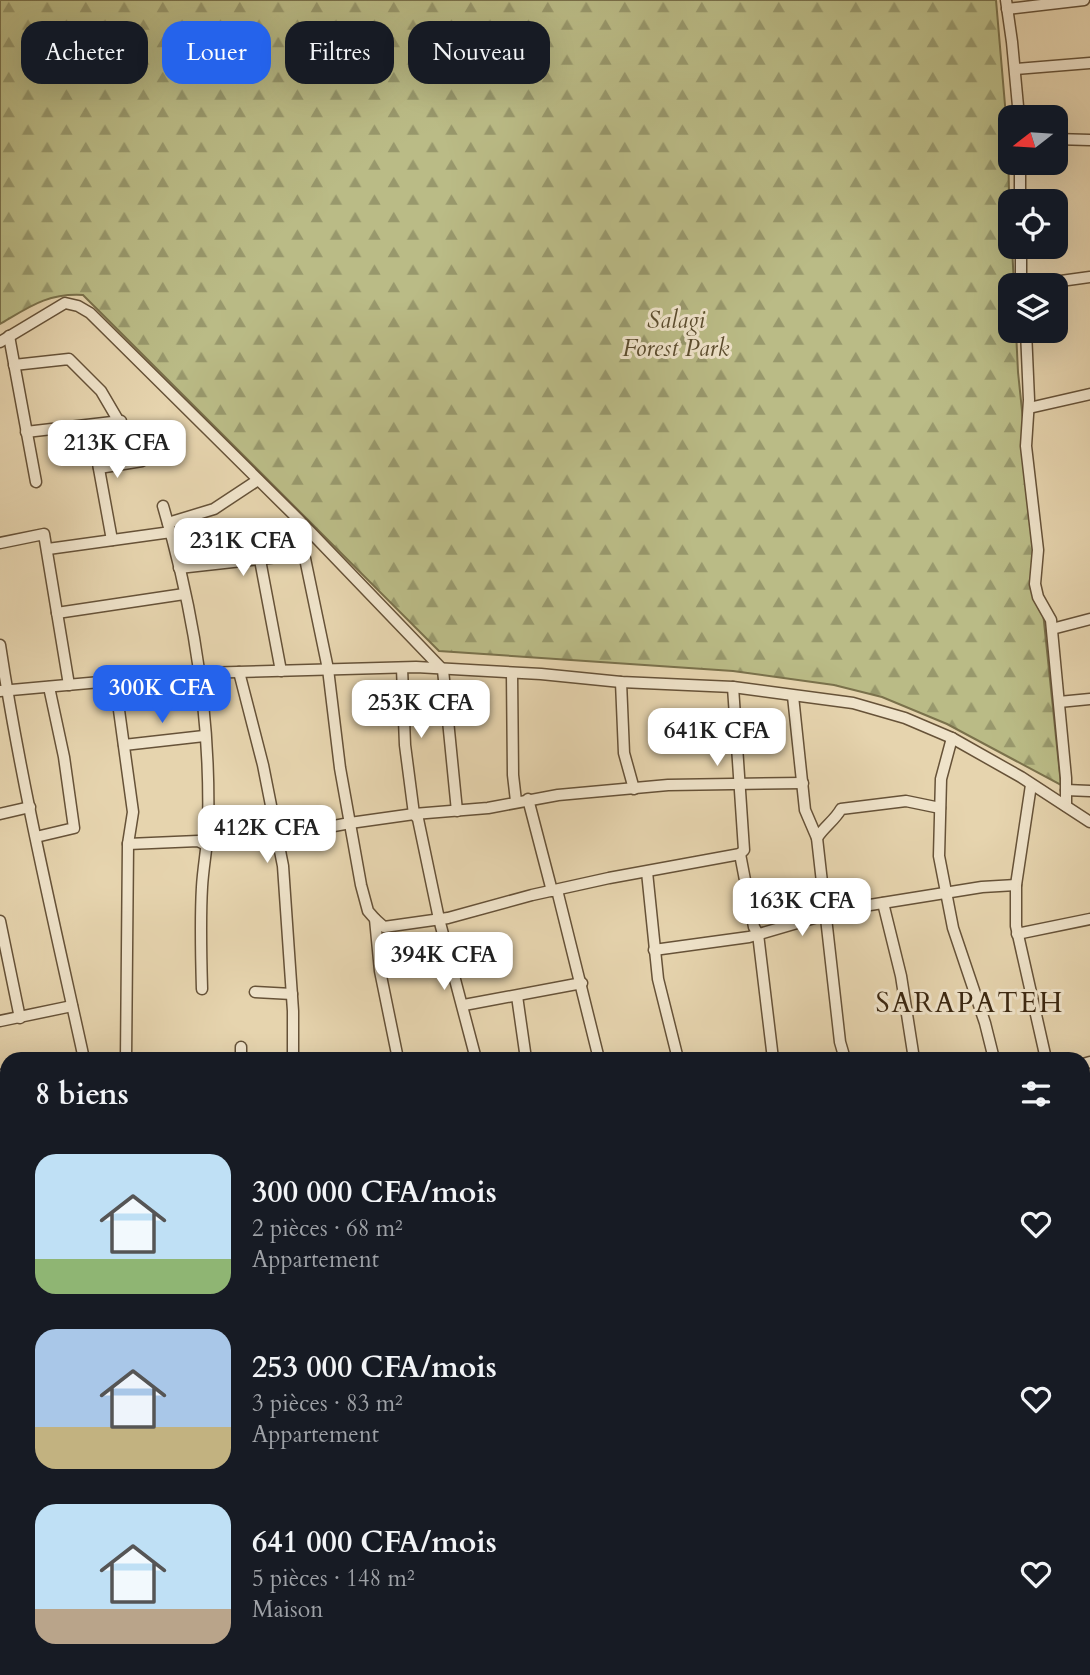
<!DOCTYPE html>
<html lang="fr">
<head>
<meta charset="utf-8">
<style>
	body { margin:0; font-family:Cardo,serif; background:#20242c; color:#f1f3f6; height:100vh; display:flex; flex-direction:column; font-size:26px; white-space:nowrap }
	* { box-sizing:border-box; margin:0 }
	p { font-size:23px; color:#9ea1a6 }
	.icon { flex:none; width:38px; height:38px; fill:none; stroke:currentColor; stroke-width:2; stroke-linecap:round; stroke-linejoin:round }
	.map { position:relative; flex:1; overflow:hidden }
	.drawer { position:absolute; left:0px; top:1052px; width:1090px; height:625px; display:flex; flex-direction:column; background:#171b24; border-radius:21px 21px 0 0; box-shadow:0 7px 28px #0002 }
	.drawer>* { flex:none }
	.guide { position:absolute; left:21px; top:21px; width:700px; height:63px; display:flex; gap:14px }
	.needle { width:46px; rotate:253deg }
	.tools { position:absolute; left:998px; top:105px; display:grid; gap:14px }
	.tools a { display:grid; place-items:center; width:70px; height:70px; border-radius:14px; background:#171b24; box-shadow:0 7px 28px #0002; font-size:35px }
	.price { position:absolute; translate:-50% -60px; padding:0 16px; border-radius:14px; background:#fff; color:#222; font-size:23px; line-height:46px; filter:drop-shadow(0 2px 4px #0008) }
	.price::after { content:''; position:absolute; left:50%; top:42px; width:21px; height:16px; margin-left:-10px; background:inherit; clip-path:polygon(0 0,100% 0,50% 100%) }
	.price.selected { background:#2563eb; color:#fff }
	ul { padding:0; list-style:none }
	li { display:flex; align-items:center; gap:21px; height:175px; padding:0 35px }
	li span { display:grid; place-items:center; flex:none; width:196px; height:140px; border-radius:21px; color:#555 }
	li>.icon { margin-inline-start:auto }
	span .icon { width:84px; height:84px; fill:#fffc; stroke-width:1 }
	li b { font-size:30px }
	h2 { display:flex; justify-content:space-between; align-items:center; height:84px; padding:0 35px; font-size:30px }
	.chip { padding:0 24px; border-radius:21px; background:#171b24; box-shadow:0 7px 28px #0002; font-size:24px; line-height:63px }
	.chip.selected { background:#2563eb; color:#fff }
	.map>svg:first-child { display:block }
	.forest { fill:url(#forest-firs); stroke:#7a714b; stroke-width:2 }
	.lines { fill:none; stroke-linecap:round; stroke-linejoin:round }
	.minor-casing { stroke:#665238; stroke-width:13 }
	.minor { stroke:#efe3ca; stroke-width:10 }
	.labels { text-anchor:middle; stroke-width:6; stroke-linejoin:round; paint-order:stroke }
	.park-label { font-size:24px; font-style:italic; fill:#5b4c2e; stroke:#efe3ca }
	.quarter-label { font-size:28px; letter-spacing:2px; fill:#3b2710; stroke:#efe3ca }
</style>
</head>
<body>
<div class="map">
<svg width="1090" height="1675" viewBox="0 0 1090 1675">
	<defs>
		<pattern id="forest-firs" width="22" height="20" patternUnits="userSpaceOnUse" patternTransform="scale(1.75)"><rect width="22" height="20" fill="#babb86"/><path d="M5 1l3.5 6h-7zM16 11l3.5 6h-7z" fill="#98986c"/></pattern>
	</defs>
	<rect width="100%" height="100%" fill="#e6d4ae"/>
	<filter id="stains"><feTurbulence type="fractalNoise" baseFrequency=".00286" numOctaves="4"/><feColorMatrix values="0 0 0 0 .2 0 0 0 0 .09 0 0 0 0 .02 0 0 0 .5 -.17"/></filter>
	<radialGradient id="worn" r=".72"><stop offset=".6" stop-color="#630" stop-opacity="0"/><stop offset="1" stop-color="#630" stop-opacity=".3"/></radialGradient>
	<!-- forest -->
	<path class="forest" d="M0,0H996L1008,140L1010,247H1012L1014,285H1010V331H1016L1018,372L1061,785L947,724L882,697L834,685L733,671L439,651L83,295C47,293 29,307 0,324Z"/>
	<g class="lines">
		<defs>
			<g id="minor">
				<path d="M1006,0L1012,42L1019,117"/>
				<path d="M1007,9L1084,0"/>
				<path d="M1015,69L1090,63"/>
				<path d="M1055,139L1090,140"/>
				<path d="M1020,163V201"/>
				<path d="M1021,285V247"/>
				<path d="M1032,285L1090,277"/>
				<path d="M1026,331L1029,400L1026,446L1038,550L1035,584L1038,597L1051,620L1066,778V806"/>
				<path d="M9,336L36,482"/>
				<path d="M0,342L65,303L78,306L90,313L297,518L443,670L457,811"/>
				<path d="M14,365L69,359L101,391L142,461L99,468"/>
				<path d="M1029,408L1090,394"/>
				<path d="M91,425L112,540"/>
				<path d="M26,432L121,421"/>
				<path d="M163,506C194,610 211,721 208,829C207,848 203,868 202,887C200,921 201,955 202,989"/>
				<path d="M297,520L328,669L340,768L361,885L368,911L375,919L380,971L398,1059"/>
				<path d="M168,523L214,509L258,480"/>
				<path d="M0,543L44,534L69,685"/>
				<path d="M48,549L171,532"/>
				<path d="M179,568L304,554"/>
				<path d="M57,613L184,594"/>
				<path d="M1052,629L1090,619"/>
				<path d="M0,645C21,784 54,922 84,1059"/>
				<path d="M402,668L405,745L414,814L418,819L439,919L476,1059"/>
				<path d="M281,671L257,544L300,534"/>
				<path d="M239,672L263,765L283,866L293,1011V1059"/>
				<path d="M512,673L513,775L516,801"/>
				<path d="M115,681L133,812L128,844L126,1059"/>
				<path d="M621,682L624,753L634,789"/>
				<path d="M733,687L744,850L740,854L754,927L758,934L773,1059"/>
				<path d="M0,691L200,673L416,667L541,674L621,682L733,687L853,703L905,718L952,738L1021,777L1090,822"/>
				<path d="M793,696L805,810L817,838L840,1042L845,1059"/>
				<path d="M1059,702L1090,699"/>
				<path d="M952,738L941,779L939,856L953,928L985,1023L994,1059"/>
				<path d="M124,745L204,736"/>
				<path d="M1031,785L1016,885V926L1046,1059"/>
				<path d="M1066,790L1090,791"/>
				<path d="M528,799L552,891"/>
				<path d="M0,814L30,807"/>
				<path d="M36,837L74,828L64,757L49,687"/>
				<path d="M817,838C824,827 835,820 841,809L906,801L940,808"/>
				<path d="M128,844L198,841L206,845L248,842L350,823L414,814L488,808L558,795L668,785L803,783"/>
				<path d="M647,872L658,979L678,1059"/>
				<path d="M557,890L599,1059"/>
				<path d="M883,903L901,976L914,1059"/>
				<path d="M375,919L384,927L448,918L532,895L609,878L740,854"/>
				<path d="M0,921L20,1018"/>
				<path d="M1017,934L1090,919"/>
				<path d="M654,950L749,937L845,909L982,887L1016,885"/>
				<path d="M255,992L292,994"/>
				<path d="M517,996L526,1059"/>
				<path d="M464,1005L582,983"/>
				<path d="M0,1021L72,1006"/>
				<path d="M241,1047V1059"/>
				<path d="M1083,1064L1090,1062"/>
				<path d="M0,1075L7,1074"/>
				<path d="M0,1117H7"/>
				<path d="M0,1187L7,1184"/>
				<path d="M1083,1250H1090"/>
				<path d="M0,1254L7,1251"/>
				<path d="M0,1267L7,1279"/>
				<path d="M1083,1361H1090"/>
				<path d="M0,1373L7,1371"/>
				<path d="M0,1472L7,1470"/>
				<path d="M0,1546L7,1544"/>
				<path d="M1083,1578L1090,1447"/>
				<path d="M0,1626L7,1623"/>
				<path d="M82,1670V1675"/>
				<path d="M185,1670L186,1675"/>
				<path d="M254,1670L255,1675"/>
				<path d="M363,1670L365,1675"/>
				<path d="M449,1670L451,1675"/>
				<path d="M527,1670L529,1675"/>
				<path d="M722,1670L724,1675"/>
				<path d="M823,1670L825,1675"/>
				<path d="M932,1670V1675"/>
				<path d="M1035,1670L1036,1675"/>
				<path d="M273,1675L318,1670"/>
				<path d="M610,1675L626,1670"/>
				<path d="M786,1675L811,1670"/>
				<path d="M1061,1675L1090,1671"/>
			</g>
		</defs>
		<!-- minor casing -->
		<use href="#minor" class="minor-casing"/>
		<!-- minor -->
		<use href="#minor" class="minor"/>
	</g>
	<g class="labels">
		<!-- park labels -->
		<g class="park-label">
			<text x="676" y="328">Salagi<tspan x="676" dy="28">Forest Park</tspan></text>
		</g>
		<!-- quarter labels -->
		<g class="quarter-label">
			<text x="970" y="1012">SARAPATEH</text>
		</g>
	</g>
	<rect width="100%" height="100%" filter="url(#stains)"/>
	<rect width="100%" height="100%" fill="url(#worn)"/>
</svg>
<div class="tools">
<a><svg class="needle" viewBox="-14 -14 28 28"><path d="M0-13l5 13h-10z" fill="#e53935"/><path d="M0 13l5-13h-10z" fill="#9ea1a6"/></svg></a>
<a><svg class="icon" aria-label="locate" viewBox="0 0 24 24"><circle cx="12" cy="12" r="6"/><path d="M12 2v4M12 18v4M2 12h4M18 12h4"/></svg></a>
<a><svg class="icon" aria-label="layers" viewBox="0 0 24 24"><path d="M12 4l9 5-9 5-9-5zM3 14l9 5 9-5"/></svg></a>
</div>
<b class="price" style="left:117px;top:480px">213K CFA</b>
<b class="price" style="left:243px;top:578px">231K CFA</b>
<b class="price selected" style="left:162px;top:725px">300K CFA</b>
<b class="price" style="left:421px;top:740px">253K CFA</b>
<b class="price" style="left:717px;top:768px">641K CFA</b>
<b class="price" style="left:267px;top:865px">412K CFA</b>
<b class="price" style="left:802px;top:938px">163K CFA</b>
<b class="price" style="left:444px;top:992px">394K CFA</b>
<div class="guide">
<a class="chip">Acheter</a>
<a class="chip selected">Louer</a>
<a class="chip">Filtres</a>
<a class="chip">Nouveau</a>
</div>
<section class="drawer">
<h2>8 biens<svg class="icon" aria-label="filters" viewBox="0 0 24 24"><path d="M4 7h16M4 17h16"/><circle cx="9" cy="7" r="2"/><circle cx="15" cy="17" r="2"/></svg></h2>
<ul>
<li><span style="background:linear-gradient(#bfe0f5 75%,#8fb573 0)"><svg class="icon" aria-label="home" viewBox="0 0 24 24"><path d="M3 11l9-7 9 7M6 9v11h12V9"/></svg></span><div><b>300 000 CFA/mois</b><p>2 pièces · 68 m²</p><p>Appartement</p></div><svg class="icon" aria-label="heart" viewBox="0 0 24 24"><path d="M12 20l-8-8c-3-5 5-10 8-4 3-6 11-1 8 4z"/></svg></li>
<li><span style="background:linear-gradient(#a9c7e8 70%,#c2b280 0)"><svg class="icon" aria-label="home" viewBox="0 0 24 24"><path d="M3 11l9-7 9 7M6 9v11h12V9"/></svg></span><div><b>253 000 CFA/mois</b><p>3 pièces · 83 m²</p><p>Appartement</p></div><svg class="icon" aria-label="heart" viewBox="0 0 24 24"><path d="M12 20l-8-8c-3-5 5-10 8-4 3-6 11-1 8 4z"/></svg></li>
<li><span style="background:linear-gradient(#bfe0f5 75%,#b9a48a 0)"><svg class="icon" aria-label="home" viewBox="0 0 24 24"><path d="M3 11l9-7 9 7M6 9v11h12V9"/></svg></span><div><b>641 000 CFA/mois</b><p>5 pièces · 148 m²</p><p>Maison</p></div><svg class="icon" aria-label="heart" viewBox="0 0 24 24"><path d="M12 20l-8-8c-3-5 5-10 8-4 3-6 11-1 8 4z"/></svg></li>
</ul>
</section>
</div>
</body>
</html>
